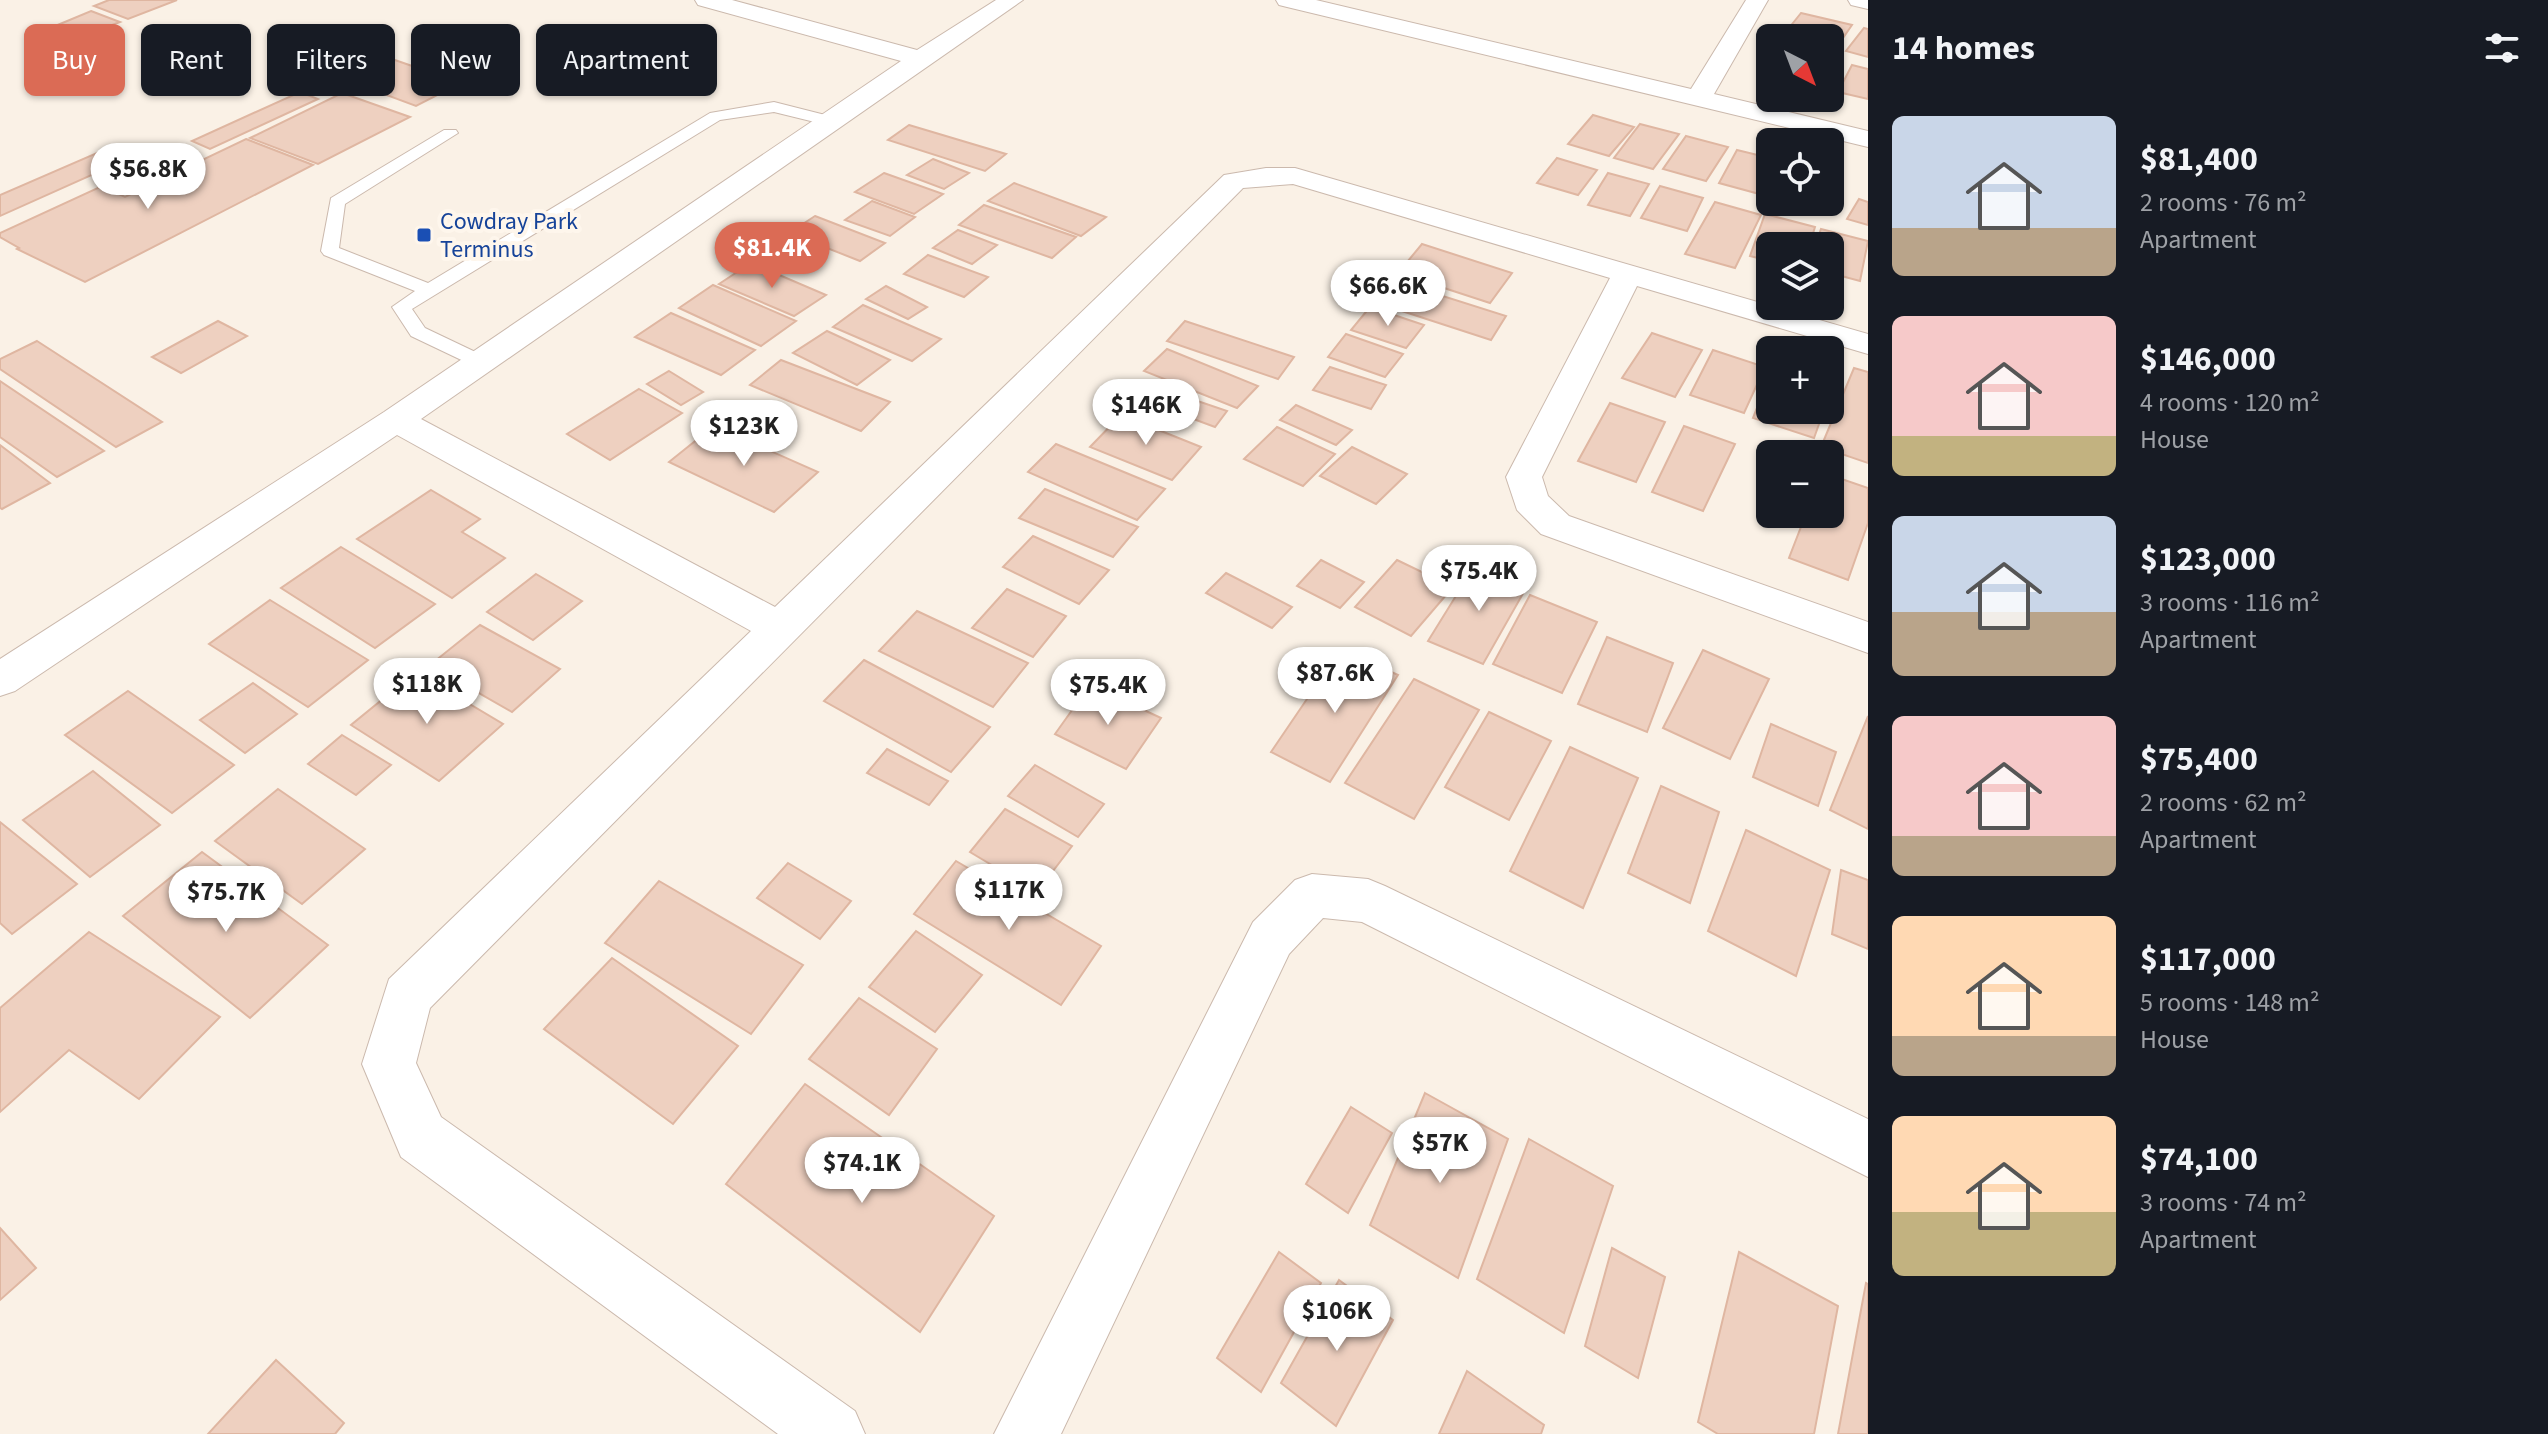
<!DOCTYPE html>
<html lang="en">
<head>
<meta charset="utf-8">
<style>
	body { margin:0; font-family:"Source Sans 3",sans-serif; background:#242831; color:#f1f3f6; height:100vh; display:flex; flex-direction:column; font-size:30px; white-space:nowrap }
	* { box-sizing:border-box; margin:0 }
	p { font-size:26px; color:#9ea1a6 }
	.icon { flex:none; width:44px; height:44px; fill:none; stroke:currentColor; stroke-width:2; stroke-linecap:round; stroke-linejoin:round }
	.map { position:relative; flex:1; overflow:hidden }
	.panel { display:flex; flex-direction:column; background:#171b24; width:680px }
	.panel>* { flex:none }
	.guide { position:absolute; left:24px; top:24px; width:760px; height:72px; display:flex; gap:16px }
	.needle { width:52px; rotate:138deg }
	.controls { position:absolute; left:1756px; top:24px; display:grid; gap:16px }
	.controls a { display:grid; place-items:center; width:88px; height:88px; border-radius:12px; background:#171b24; box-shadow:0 2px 6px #0004; font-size:40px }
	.price { position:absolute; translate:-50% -68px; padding:0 18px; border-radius:28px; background:#fff; color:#222; font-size:26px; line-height:52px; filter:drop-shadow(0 2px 4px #0008) }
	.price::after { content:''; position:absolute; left:50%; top:48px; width:24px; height:18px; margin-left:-12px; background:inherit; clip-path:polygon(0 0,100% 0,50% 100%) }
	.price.on { background:#db6b55; color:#fff }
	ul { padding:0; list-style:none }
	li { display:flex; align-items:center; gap:24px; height:200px; padding:0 24px }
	li span { display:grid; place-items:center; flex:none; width:224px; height:160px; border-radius:12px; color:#555 }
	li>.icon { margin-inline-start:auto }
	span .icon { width:96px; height:96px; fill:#fffc; stroke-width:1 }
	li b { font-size:34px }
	h2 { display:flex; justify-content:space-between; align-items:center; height:96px; padding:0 24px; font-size:34px }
	.chip { padding:0 28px; border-radius:12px; background:#171b24; box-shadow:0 2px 6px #0004; font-size:28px; line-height:72px }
	.chip.on { background:#db6b55; color:#fff }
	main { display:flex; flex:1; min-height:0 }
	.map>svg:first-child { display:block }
	.building { fill:#eed0c0; stroke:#dfb6a1; stroke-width:2 }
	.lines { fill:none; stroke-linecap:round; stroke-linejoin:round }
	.lane-casing { stroke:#cbb9ad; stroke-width:2 }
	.street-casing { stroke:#cbb9ad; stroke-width:2 }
	.lane { fill:#fff; fill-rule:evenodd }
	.street { fill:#fff; fill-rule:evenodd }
	.transit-dot { fill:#1a4fb4; stroke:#fef6ec; stroke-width:3 }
	.labels { text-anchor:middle; stroke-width:8; stroke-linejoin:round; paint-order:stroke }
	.far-transit-label { font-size:24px; fill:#164399; stroke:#fef6ec; text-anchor:start }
</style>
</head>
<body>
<main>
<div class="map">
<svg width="1868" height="1434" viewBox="0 0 1868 1434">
	<rect width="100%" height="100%" fill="#faf1e6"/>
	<!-- building -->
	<g class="building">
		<path d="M109,0H177L128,19L94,6Z"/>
		<path d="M91,11L120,22L89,34L60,24Z"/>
		<path d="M1801,13L1852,25L1834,51L1830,50V38H1781Z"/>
		<path d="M1864,28L1868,29V57L1846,51Z"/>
		<path d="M70,34L80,39L53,49L42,45Z"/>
		<path d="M320,37L372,60L337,74L285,51Z"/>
		<path d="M392,59L461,83L416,106L346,80Z"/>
		<path d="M1852,65L1868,69V99L1838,92Z"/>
		<path d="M300,92L318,99L210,149L192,141Z"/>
		<path d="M342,93L410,117L318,164L250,138Z"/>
		<path d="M1593,115L1634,127L1609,156L1568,144Z"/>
		<path d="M1640,124L1679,134L1653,169L1614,158Z"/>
		<path d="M909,125L1006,154L985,171L888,140Z"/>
		<path d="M1686,136L1728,147L1706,181L1663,169Z"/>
		<path d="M246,139L313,165L85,282L17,249L19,248L0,237V233L102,186L125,197Z"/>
		<path d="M113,146L134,156L0,216V195Z"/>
		<path d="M1737,150L1770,158V181L1763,195L1719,183Z"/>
		<path d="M1557,158L1597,170L1578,195L1537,183Z"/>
		<path d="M933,159L969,173L944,189L907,175Z"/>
		<path d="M884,173L943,194L914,214L855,192Z"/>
		<path d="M1608,173L1649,184L1630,216L1588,205Z"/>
		<path d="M1014,183L1106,217L1081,236L988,201Z"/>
		<path d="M1660,186L1703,198L1687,231L1641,218Z"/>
		<path d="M1859,199L1868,202V225L1847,219Z"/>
		<path d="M872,201L915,217L890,236L845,220Z"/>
		<path d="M1715,202L1761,215L1735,268L1685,254Z"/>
		<path d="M1778,202H1826L1821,214Z"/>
		<path d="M984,205L1076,237L1052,258L959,225Z"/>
		<path d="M1765,214L1815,227L1809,246H1770V261L1750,256Z"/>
		<path d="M815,216L885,243L860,261L789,233Z"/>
		<path d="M1821,229L1868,241L1860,281L1830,273V246H1815Z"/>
		<path d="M958,230L997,245L972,264L933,248Z"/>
		<path d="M1422,244L1512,273L1490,303L1398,273Z"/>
		<path d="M928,255L988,277L964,297L904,274Z"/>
		<path d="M751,263L826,295L794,316L719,284Z"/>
		<path d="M1389,279L1506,316L1491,340L1371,301Z"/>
		<path d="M713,285L796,321L761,346L679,308Z"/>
		<path d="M886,286L927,307L908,319L866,299Z"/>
		<path d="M863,305L941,339L912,361L833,327Z"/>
		<path d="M1370,307L1424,325L1406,348L1351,330Z"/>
		<path d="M671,313L755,350L721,375L635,337Z"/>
		<path d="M218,321L247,336L181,373L152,357Z"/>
		<path d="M1185,321L1294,357L1278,379L1167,341Z"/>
		<path d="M827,331L890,360L857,385L793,353Z"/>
		<path d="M1652,333L1702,350L1675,397L1622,378Z"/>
		<path d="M1346,334L1403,354L1385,377L1328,357Z"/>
		<path d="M37,341L162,422L116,447L0,369V359Z"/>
		<path d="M1167,349L1258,386L1237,408L1144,371Z"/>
		<path d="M1713,350L1765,367L1744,413L1690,395Z"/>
		<path d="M781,360L890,402L861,431L750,385Z"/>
		<path d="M1330,367L1386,385L1371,409L1313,390Z"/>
		<path d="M1854,368L1868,372V463L1821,447Z"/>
		<path d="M669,371L703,392L681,405L647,384Z"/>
		<path d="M1770,375V410H1824L1814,438L1753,418Z"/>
		<path d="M0,381L104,451L57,477L0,437Z"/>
		<path d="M639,389L682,413L610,460L567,434Z"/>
		<path d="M1177,394L1227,411L1215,427L1164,408Z"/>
		<path d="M1610,403L1665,422L1636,482L1578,461Z"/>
		<path d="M749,405L792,427L766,445L724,423Z"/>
		<path d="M1296,405L1352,430L1336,445L1280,420Z"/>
		<path d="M1121,415L1201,447L1172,480L1090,447Z"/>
		<path d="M714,426L818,472L774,512L669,462Z"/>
		<path d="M1684,426L1735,444L1703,511L1652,492Z"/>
		<path d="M1277,427L1335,454L1303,486L1244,459Z"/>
		<path d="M1056,444L1165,489L1137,520L1028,472Z"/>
		<path d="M0,445L50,483L2,509L0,508Z"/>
		<path d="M1352,447L1407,474L1376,504L1320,476Z"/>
		<path d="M1770,464V499L1759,495Z"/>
		<path d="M1830,475L1868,488V523L1848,580L1789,558L1806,514H1830Z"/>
		<path d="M1045,489L1138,527L1113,557L1019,518Z"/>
		<path d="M431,490L480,519L462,532L505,558L452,598L357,539Z"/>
		<path d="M1033,536L1109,570L1079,604L1003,567Z"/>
		<path d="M341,547L435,604L375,648L281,588Z"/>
		<path d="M1321,560L1364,582L1340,608L1297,586Z"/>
		<path d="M1397,560L1453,587L1411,636L1355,607Z"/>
		<path d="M1477,562L1529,583L1483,664L1428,641Z"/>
		<path d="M1226,573L1292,607L1272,628L1206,593Z"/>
		<path d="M536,574L582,601L533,640L487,612Z"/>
		<path d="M1007,589L1066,616L1033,657L972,628Z"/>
		<path d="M1530,595L1597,622L1562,693L1493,664Z"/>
		<path d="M270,600L368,660L308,707L209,644Z"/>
		<path d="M917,611L1028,663L993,707L879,651Z"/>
		<path d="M480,625L560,669L512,712L430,665Z"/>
		<path d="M1607,637L1673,663L1647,732L1578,704Z"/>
		<path d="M1341,649L1398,675L1330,782L1271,752Z"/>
		<path d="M1703,650L1769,679L1730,759L1663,728Z"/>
		<path d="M864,660L990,727L951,772L824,701Z"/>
		<path d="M416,672L503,724L439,781L351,725Z"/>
		<path d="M1414,679L1479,710L1414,819L1345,783Z"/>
		<path d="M253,683L297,714L245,753L200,720Z"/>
		<path d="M1090,685L1161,718L1126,769L1055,734Z"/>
		<path d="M128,691L234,765L172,813L65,735Z"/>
		<path d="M1489,712L1551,741L1509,820L1445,787Z"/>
		<path d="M1868,716V829L1830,810Z"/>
		<path d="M1771,724L1836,752L1818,806L1753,777Z"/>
		<path d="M342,735L391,765L356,795L308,764Z"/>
		<path d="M1570,747L1638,778L1583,908L1510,871Z"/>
		<path d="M887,749L948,781L929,805L867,773Z"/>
		<path d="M1035,765L1104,804L1078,837L1008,796Z"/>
		<path d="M93,771L160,825L90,877L23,820Z"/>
		<path d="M1661,786L1719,812L1690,903L1628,873Z"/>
		<path d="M278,789L365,849L302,904L215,841Z"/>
		<path d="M1005,809L1072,846L1037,892L970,852Z"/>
		<path d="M0,822L77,884L12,934L0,923Z"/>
		<path d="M1746,830L1830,870L1796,976L1708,931Z"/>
		<path d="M202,852L328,945L250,1018L123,916Z"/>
		<path d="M956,861L1101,946L1061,1005L914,914Z"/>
		<path d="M788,863L851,901L820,939L757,898Z"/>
		<path d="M1841,870L1868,880V949L1832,934Z"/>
		<path d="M659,881L803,965L751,1034L605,943Z"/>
		<path d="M916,931L982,975L935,1032L869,987Z"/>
		<path d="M89,932L220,1017L139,1099L69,1050L0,1112V1008Z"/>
		<path d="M612,958L738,1046L673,1124L544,1029Z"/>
		<path d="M859,998L937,1049L889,1115L809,1059Z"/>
		<path d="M805,1084L994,1216L920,1332L726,1184Z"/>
		<path d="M1425,1093L1508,1139L1458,1278L1370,1225Z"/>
		<path d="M1351,1107L1392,1133L1348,1213L1306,1184Z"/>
		<path d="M1529,1139L1613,1186L1564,1333L1477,1279Z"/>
		<path d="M0,1228L36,1268L0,1300Z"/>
		<path d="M1612,1248L1665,1277L1638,1378L1585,1346Z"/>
		<path d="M1279,1252L1321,1283L1261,1392L1217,1358Z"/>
		<path d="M1739,1252L1838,1306L1814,1434H1718L1698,1422Z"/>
		<path d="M1339,1280L1393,1320L1336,1426L1281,1383Z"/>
		<path d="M1866,1283L1868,1284V1434H1838Z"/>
		<path d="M276,1360L344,1423L335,1434H208Z"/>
		<path d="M1467,1371L1544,1425L1541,1434H1439Z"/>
	</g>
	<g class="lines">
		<defs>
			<path id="lane" d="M774,102L837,118L839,121L831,126L774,112L720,120L412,309L425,328L488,358L491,362L488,366H474L411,336L392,307L415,291L324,255L321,251L331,198L444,130H456L458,133L345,204L339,248L428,283L710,113Z"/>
			<g id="street">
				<path d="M695,0H732L917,50L996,0H1023L421,419L775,607L1224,175L1266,168H1295L1868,334V354L1637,286L1542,477L1548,496L1569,516L1868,622V653L1541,534L1517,510L1506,477L1610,278L1293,184L1243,188L430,1008L416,1063L441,1117L855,1411L865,1434H778L401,1157L362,1064L389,979L751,631L397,435L15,691L0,696V659L384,412L901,61L698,5Z"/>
				<path d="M1276,0H1316L1691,89L1746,0H1768L1714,94L1868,131V147L1287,7L1279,5Z"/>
				<path d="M1848,0H1868V9L1851,5Z"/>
				<path d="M1312,874L1368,879L1385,886L1868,1119V1177L1362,922L1323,918L1289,954L1061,1434H994L1253,922L1295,880Z"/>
			</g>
		</defs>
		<!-- lane casing -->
		<use href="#lane" class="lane-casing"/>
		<!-- street casing -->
		<use href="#street" class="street-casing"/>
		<!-- lane -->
		<use href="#lane" class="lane"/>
		<!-- street -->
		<use href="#street" class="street"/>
	</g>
	<!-- markers -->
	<rect class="transit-dot" x="416" y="227" width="16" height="16" rx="4"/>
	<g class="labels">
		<!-- far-transit labels -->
		<g class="far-transit-label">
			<text x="440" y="229">Cowdray Park<tspan x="440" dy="28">Terminus</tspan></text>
		</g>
	</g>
</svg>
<div class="controls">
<a><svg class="needle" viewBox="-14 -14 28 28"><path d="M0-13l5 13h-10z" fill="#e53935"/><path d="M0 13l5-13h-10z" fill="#9ea1a6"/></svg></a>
<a><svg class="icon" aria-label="locate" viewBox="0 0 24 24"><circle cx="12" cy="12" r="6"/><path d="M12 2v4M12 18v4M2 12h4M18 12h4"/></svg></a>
<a><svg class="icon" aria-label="layers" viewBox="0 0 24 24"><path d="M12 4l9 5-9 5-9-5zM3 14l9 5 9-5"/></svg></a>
<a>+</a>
<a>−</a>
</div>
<b class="price" style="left:148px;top:211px">$56.8K</b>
<b class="price on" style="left:772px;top:290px">$81.4K</b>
<b class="price" style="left:1388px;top:328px">$66.6K</b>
<b class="price" style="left:1146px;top:447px">$146K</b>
<b class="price" style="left:744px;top:468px">$123K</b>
<b class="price" style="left:1479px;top:613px">$75.4K</b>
<b class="price" style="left:1335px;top:715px">$87.6K</b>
<b class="price" style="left:427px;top:726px">$118K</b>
<b class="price" style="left:1108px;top:727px">$75.4K</b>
<b class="price" style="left:1009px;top:932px">$117K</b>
<b class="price" style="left:226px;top:934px">$75.7K</b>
<b class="price" style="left:1440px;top:1185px">$57K</b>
<b class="price" style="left:862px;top:1205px">$74.1K</b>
<b class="price" style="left:1337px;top:1353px">$106K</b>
<div class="guide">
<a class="chip on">Buy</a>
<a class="chip">Rent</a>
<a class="chip">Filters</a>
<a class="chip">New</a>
<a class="chip">Apartment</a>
</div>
</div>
<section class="panel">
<h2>14 homes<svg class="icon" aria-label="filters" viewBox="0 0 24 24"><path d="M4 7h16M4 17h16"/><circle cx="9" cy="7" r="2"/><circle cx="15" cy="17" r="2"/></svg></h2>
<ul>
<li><span style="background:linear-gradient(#c9d6e8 70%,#b9a48a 0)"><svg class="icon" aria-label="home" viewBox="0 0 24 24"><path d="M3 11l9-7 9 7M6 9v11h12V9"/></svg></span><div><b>$81,400</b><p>2 rooms · 76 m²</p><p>Apartment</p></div></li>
<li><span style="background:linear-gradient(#f6c9c9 75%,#c2b280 0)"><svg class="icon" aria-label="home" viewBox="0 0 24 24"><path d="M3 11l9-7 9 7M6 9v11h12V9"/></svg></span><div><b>$146,000</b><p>4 rooms · 120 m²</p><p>House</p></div></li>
<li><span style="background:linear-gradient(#c9d6e8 60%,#b9a48a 0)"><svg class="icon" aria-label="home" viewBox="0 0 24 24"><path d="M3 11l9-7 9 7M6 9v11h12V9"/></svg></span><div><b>$123,000</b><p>3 rooms · 116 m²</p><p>Apartment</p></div></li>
<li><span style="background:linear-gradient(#f6c9c9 75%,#b9a48a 0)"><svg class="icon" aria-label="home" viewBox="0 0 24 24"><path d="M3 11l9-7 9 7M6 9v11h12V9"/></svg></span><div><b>$75,400</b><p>2 rooms · 62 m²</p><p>Apartment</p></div></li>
<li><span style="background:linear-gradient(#ffd9b3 75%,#b9a48a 0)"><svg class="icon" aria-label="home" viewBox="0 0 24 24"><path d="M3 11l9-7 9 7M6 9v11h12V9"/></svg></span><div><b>$117,000</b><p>5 rooms · 148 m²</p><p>House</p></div></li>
<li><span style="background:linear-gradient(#ffd9b3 60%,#c2b280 0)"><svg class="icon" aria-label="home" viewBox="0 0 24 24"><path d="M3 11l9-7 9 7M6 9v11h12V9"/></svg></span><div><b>$74,100</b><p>3 rooms · 74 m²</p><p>Apartment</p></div></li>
</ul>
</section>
</main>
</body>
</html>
